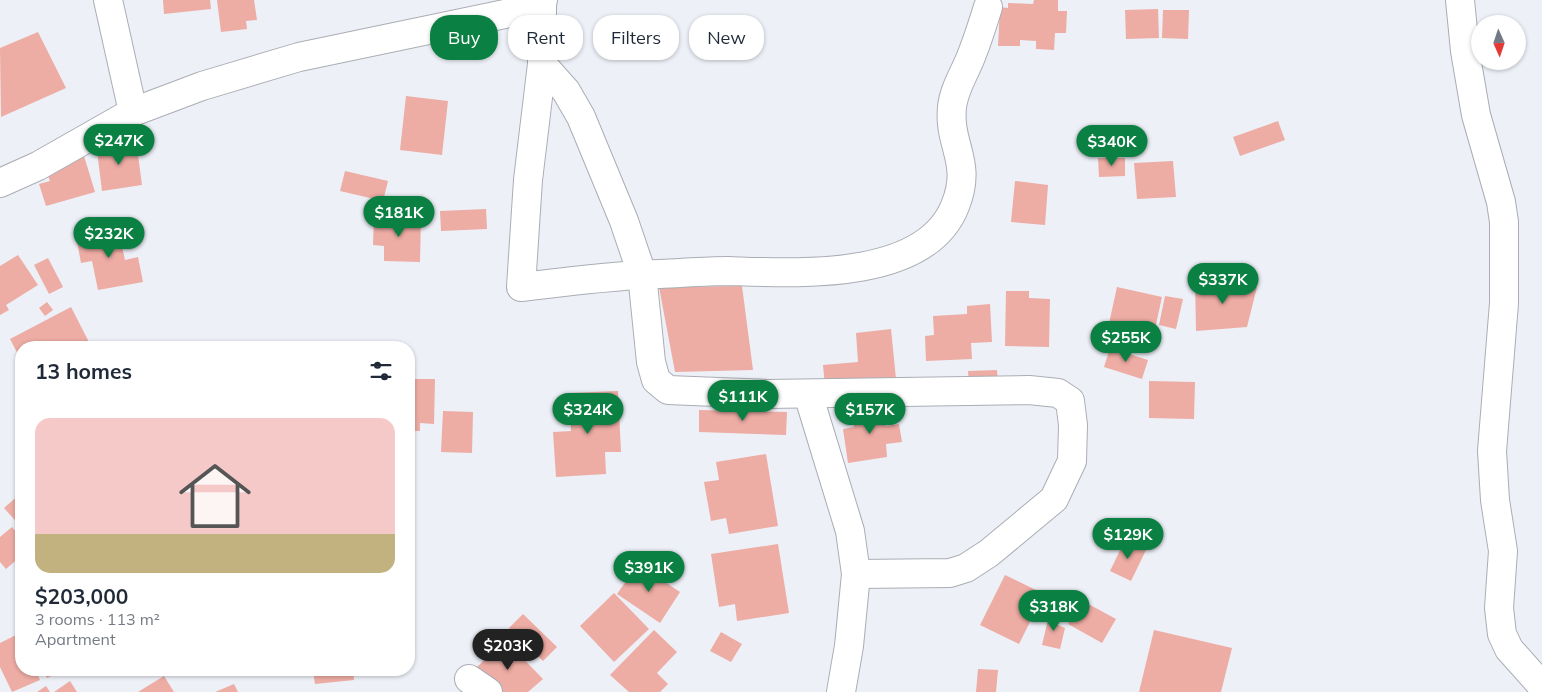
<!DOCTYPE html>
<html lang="en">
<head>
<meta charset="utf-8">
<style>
	body { margin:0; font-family:Mulish,sans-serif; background:#f6f6f7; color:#1f2937; height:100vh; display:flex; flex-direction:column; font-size:19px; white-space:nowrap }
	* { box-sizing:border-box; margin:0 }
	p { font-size:16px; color:#747a83 }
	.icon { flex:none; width:28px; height:28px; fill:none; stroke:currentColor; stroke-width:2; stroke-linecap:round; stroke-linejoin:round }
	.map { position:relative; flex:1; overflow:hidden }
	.panel { position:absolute; left:15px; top:341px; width:400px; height:335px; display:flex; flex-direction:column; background:#fff; border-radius:20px; box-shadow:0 1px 4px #0004 }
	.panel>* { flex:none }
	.top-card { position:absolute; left:430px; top:15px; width:475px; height:45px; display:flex; gap:10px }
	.needle { width:32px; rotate:177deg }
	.controls { position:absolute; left:1471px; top:15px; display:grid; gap:10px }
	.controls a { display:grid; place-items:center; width:55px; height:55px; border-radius:50%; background:#fff; box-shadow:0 1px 4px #0004; font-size:25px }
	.price { position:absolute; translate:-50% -42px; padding:0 11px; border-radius:18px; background:#0b8043; color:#fff; font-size:16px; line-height:32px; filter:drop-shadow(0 1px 2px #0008) }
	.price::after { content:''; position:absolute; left:50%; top:30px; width:15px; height:11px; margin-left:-8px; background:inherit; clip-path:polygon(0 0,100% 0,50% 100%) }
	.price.selected { background:#222; color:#fff }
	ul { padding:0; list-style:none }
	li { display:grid; align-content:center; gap:10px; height:265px; padding:0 20px }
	li span { display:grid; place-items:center; height:155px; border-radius:15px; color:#555 }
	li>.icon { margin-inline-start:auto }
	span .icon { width:90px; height:90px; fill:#fffc; stroke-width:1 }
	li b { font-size:21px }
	h2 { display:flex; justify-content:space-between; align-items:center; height:60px; padding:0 20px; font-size:21px }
	.chip { padding:0 18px; border-radius:20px; background:#fff; box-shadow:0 1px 4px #0004; font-size:18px; line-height:45px }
	.chip.selected { background:#0b8043; color:#fff }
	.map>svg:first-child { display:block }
	.building { fill:#edaca4 }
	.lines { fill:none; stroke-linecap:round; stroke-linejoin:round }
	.minor-casing { stroke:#aaadb4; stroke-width:30 }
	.minor { stroke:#fff; stroke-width:28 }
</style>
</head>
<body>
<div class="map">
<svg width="1542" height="692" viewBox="0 0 1542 692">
	<rect width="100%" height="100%" fill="#edf0f7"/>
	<!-- building -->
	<g class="building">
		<path d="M163,0H210L211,9L164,14Z"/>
		<path d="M217,0H254L257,20L246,21L247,29L221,32Z"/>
		<path d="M1034,0H1058V11H1067L1066,33H1055L1054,50L1036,49V41L1020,40V46H998L1000,7L1008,8V3L1033,4Z"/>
		<path d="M1158,9L1159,38L1126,39L1125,10Z"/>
		<path d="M1163,10H1189L1188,39L1162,38Z"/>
		<path d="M38,32L66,88L1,117L0,48Z"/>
		<path d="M406,96L448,101L442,155L400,150Z"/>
		<path d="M1278,121L1285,140L1240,156L1233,137Z"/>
		<path d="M131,139L133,155H138L142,185L102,191L97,151L110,149L109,142Z"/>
		<path d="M84,156L95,192L46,206L39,184L50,181L47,173L55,164Z"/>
		<path d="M1098,158H1125V176L1099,177Z"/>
		<path d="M1173,161L1176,197L1137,199L1134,163Z"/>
		<path d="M345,171L388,181L383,201L340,191Z"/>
		<path d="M1015,181L1048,185L1045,225L1011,222Z"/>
		<path d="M486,209L487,229L441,231L440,211Z"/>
		<path d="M374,216L421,217L420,262L384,261V246L373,245Z"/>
		<path d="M118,228L125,260L138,257L143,282L98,290L92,261L81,263L76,236Z"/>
		<path d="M18,255L38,285L6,305L9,310L0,315V266Z"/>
		<path d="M48,258L63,287L49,294L34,265Z"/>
		<path d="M1195,280L1257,287L1247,327L1196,331Z"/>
		<path d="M742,286L753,370L675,372L659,287Z"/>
		<path d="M1117,287L1162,297L1153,338L1108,328Z"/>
		<path d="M1006,291H1029V298L1050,299L1049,347L1005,346Z"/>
		<path d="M1165,296L1183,299L1176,329L1159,325Z"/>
		<path d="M47,302L53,310L45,316L39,308Z"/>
		<path d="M990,304L992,342L971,343L972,359L926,361L925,336L934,335L933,316L967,314V306Z"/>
		<path d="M71,307L92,348H21V360L10,339Z"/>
		<path d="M891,329L896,379L825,386L823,365L858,362L856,333Z"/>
		<path d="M1110,348L1148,360L1142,379L1104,367Z"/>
		<path d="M997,370L998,383L969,385L968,371Z"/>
		<path d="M409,379H435L434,424L420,423V431H409Z"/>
		<path d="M1149,381L1195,382L1194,419L1149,418Z"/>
		<path d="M618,391L621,452H605L606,474L556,477L553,432L571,431L569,393Z"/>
		<path d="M883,405L886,426L899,424L902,442L886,444L887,457L848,463L843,429L854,427L852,410Z"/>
		<path d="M699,410L787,412L786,435L699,432Z"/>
		<path d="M443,411L473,412L472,453L441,452Z"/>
		<path d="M766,454L778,526L729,534L726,518L711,521L704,482L719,480L716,462Z"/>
		<path d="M21,493V527L4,508Z"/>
		<path d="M12,527L21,538V556L6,569L0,562V537Z"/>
		<path d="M1125,540L1146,550L1131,581L1110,571Z"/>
		<path d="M778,544L789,613L737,621L735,604L719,607L711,554Z"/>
		<path d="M638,564L680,592L660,623L617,594Z"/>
		<path d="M1005,575L1044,594L1019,644L980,625Z"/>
		<path d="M614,593L649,629L614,662L580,626Z"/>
		<path d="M1081,600L1116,619L1102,643L1068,624Z"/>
		<path d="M1050,611L1060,614L1058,625L1065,628L1060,649L1042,645Z"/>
		<path d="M523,614L557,647L543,661L509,628Z"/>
		<path d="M654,630L677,652L657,673L668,684L660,692H629L610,675Z"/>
		<path d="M1154,630L1232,648L1221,692H1139Z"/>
		<path d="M721,632L742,644L731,662L710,651Z"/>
		<path d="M18,634L21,641V670H36L40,680L12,692L0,667V643Z"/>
		<path d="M505,640L543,679L528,692H498L475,669Z"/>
		<path d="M978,669L998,670L996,692H976Z"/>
		<path d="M42,670H65L47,678Z"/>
		<path d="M313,670H353L354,680L315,684Z"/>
		<path d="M164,676L174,692H138Z"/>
		<path d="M70,681L77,692H54Z"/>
		<path d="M234,684L238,692H215Z"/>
		<path d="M46,686L50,692H37Z"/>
	</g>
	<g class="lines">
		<defs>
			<g id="minor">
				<path d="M108,0L133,112"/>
				<path d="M1460,0L1465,51L1476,115L1501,202L1504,222V303L1492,451L1495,500L1503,551L1499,608L1502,634L1509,649L1542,686"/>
				<path d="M542,2V64L528,180L521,287C567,282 614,275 660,274C683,273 706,271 728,271C794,273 925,282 955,206C973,162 948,146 952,107C954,88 966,71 972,54C978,39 983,23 988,7"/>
				<path d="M542,64L566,91L581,117L624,221L642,274L651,362L656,380L668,390L767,394L1029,390L1058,393L1070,401L1073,425L1072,461L1054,499L989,553L966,568L950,573L856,574"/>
				<path d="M0,183L38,166L133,112L202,86L299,57L519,11L543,0"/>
				<path d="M808,394L850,531L856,574L849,646L841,692"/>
				<path d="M469,679L488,692"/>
			</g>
		</defs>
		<!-- minor casing -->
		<use href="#minor" class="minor-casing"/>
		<!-- minor -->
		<use href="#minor" class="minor"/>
	</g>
</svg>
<div class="controls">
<a><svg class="needle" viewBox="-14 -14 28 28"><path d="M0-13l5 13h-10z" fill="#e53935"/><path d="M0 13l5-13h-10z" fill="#747a83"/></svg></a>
</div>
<b class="price" style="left:119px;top:166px">$247K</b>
<b class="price" style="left:1112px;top:167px">$340K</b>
<b class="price" style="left:399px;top:238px">$181K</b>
<b class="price" style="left:109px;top:259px">$232K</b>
<b class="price" style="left:1223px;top:305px">$337K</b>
<b class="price" style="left:1126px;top:363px">$255K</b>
<b class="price" style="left:743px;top:422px">$111K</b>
<b class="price" style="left:588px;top:435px">$324K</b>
<b class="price" style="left:870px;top:435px">$157K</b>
<b class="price" style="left:1128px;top:560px">$129K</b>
<b class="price" style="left:649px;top:593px">$391K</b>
<b class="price" style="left:1054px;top:632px">$318K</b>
<b class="price selected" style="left:508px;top:671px">$203K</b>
<div class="top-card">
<a class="chip selected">Buy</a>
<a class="chip">Rent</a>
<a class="chip">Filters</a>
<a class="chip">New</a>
</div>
<section class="panel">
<h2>13 homes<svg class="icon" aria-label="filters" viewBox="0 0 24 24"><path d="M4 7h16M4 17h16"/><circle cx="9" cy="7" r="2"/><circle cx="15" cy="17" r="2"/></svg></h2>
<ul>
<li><span style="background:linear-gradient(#f6c9c9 75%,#c2b280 0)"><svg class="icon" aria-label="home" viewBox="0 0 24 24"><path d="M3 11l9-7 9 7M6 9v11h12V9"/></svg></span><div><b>$203,000</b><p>3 rooms · 113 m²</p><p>Apartment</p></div></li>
</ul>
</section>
</div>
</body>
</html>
